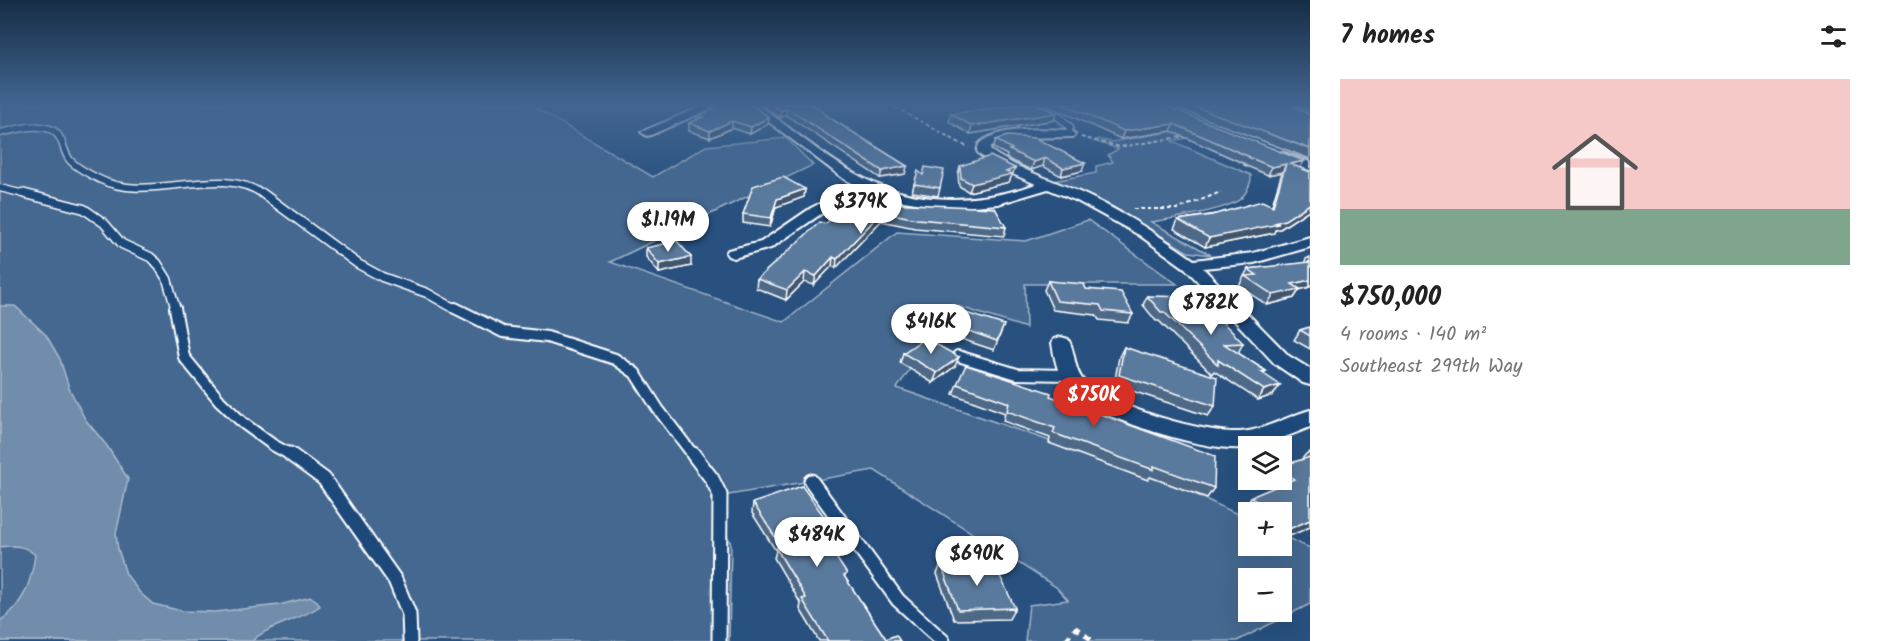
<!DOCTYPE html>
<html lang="en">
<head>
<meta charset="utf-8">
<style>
	body { margin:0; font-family:Kalam,sans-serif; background:#f6f6f6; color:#222; height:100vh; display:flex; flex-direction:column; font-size:22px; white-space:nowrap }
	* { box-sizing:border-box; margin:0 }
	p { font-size:20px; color:#767676 }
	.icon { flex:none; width:33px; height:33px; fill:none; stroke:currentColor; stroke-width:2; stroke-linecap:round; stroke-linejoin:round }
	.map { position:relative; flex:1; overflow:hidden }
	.panel { display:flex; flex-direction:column; background:#fff; width:570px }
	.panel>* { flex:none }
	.controls { position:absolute; left:1238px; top:436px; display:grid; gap:12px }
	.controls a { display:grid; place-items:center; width:54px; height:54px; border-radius:0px; background:#fff; box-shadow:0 6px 24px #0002; font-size:30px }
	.price { position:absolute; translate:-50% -51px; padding:0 14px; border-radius:21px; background:#fff; color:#222; font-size:20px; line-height:39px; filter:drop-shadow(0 2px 3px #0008) }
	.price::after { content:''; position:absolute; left:50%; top:36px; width:18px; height:14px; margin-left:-9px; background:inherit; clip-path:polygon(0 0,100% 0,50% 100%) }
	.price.on { background:#d93025; color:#fff }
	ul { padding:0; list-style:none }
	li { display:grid; align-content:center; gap:12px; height:318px; padding:0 30px }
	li+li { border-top:2px solid #e0e0e0 }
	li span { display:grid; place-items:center; height:186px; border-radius:0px; color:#555 }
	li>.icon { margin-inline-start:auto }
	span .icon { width:108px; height:108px; fill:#fffc; stroke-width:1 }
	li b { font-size:26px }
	h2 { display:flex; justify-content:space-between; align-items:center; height:72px; padding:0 30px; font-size:26px }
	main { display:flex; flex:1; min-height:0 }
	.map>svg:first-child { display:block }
	.green { fill:#446890; stroke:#a2b4c8; stroke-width:1.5; fill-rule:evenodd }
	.water { fill:#718dab; stroke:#aabbcd; stroke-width:1.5 }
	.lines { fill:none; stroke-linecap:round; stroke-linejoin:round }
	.service-far3-casing { stroke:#fff; stroke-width:9 }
	.service-far2-casing { stroke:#fff; stroke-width:11 }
	.service-far1-casing { stroke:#fff; stroke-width:14 }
	.service-casing { stroke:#fff; stroke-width:17 }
	.minor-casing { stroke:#fff; stroke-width:4 }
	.path-far1 { stroke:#fff; stroke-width:2; stroke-dasharray:4 3; stroke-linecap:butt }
	.path { stroke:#fff; stroke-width:4.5; stroke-dasharray:8 6; stroke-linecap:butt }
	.service-far3 { stroke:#1f4a7a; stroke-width:6 }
	.service-far2 { stroke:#1f4a7a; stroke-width:8 }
	.service-far1 { stroke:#1f4a7a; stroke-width:10 }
	.service { stroke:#1f4a7a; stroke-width:13 }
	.minor { fill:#1f4a7a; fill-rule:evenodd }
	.wall { fill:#4d6987; stroke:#fff; stroke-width:1.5 }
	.shaded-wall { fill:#3f556e; stroke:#fff; stroke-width:1.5 }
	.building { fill:#5a7a9d; stroke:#fff; stroke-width:1.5 }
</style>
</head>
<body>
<main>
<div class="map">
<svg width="1310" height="641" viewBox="0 0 1310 641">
	<rect width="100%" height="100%" fill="#28517f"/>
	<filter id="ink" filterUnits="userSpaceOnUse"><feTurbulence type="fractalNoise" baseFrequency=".0167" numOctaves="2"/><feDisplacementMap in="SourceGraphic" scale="12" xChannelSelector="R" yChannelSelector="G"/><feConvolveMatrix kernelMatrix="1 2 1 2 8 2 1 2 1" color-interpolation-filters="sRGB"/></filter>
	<g filter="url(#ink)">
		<!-- green -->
		<g class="green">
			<path d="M0,104H550L537,109L653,177L706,146L786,138L813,165L610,262L784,322L897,232L1026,241L1088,220L1177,284H1025L1026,328L954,305L897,388L1171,483L1248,519V546H1281V535L1310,548V604L1237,641H1025L1029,605L1068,600L1056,587L874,470L711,498L731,544L729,641H0ZM1248,579H1281V612H1248Z"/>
			<path d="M1198,127L1212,133L1172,141L1251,175C1252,183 1245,196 1239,200C1224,211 1170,219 1151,222L1211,255L1188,252L1113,207L1053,181L1096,173V166L1113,162L1108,155L1118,149L1094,141L1098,139L1111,142Z"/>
		</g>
		<!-- water -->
		<path class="water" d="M0,306H15L46,335L60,359L69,388L85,419L107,446L128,479L116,534L118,549L126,574L140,593L153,604L182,611L215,612L279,605L311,597L317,601L320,606C299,621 272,623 252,641H0V621C24,605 31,582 35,555C25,545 13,545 0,547Z"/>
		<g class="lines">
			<defs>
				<g id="service-far3">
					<path d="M1031,104L1059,117L1070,127L1069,134"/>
					<path d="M0,133C15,130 35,123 50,129C63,134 62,149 69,159C74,166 91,175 99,179C149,205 219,162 264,195"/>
					<path d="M0,188L28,195"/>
				</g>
				<g id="service-far2">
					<path d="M22,193L84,209L104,223L122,244L150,257L157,263L167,279L176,310"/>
					<path d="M262,193L358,264L382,277L427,293L457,310"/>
				</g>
				<g id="service-far1">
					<path d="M175,308L184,357L220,401L243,423L273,445L293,456"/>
					<path d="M455,308L503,332L547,337L615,359L635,373L658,409L694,456"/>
					<path d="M958,356L1017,374L1068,375"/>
				</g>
				<g id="service">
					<path d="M290,454L324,479L395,580L409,614L410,641"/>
					<path d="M693,454L712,479L720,495L719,641"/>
					<path d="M811,481L898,600L943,641"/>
				</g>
				<g id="minor">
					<path d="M707,104H729L728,106L705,111L651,135L647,136L641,132Z"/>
					<path d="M745,104H757C789,127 820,154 854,173C910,206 977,205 1036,184L996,167L979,154L977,151L979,144C997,126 1045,129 1069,130L1075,134L1073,137L1015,138L991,146L990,150C1019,171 1054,180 1086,195C1125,213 1160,236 1194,260L1253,253L1310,237V247L1254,263L1203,268L1289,356L1310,369V385L1303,383L1275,364L1185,268L1139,235L1077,201L1048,189L998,204L947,208L897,200L867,190L821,214L771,248L734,258L728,256L726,253L728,250L761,242L811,208L856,185L844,179Z"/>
					<path d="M1282,152L1310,162V170L1278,159L1276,156Z"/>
					<path d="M1061,337L1068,339C1076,352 1073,369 1084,381C1107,406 1206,434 1240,432C1265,430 1286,417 1310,410V427C1288,436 1264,446 1240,448C1205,451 1101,419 1075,396C1060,383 1055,363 1052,343L1054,339Z"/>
				</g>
			</defs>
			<!-- service-far3 casing -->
			<use href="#service-far3" class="service-far3-casing"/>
			<!-- service-far2 casing -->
			<use href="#service-far2" class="service-far2-casing"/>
			<!-- service-far1 casing -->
			<use href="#service-far1" class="service-far1-casing"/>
			<!-- service casing -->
			<use href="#service" class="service-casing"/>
			<!-- minor casing -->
			<use href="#minor" class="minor-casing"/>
			<!-- path-far1 -->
			<g class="path-far1">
				<path d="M889,104L969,148"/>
				<path d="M1081,137L1120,147L1186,136"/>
				<path d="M1133,209H1178L1221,192"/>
			</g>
			<!-- path -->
			<path class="path" d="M1065,641L1076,628L1093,641"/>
			<!-- service-far3 -->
			<use href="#service-far3" class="service-far3"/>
			<!-- service-far2 -->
			<use href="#service-far2" class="service-far2"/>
			<!-- service-far1 -->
			<use href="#service-far1" class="service-far1"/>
			<!-- service -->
			<use href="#service" class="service"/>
			<!-- minor -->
			<use href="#minor" class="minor"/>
		</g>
		<!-- wall -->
		<g class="wall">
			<path d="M761,104H819V106H814L827,116L907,166L905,174L880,178L786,115L780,118Z"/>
			<path d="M1044,104H1161L1300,168L1309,210L1280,229L1275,230L1274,233L1205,247L1174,229L1178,220L1272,205L1282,172L1268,175L1244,165L1245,164L1171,131L1121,139Z"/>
			<path d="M1167,104H1289L1310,115V159Z"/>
			<path d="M1294,104H1310V112Z"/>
			<path d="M710,105L769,117L768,124L750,134L732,128L710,138L689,131V123L697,120V116L710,111Z"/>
			<path d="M1056,113L1054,120L970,134L949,122L951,114Z"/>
			<path d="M996,140L1082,171L1061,176L1043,166L1031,170L1006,158L1007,155L993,148Z"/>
			<path d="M960,166L1015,168L1009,182L969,192L959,186L958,174Z"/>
			<path d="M923,175L940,188L938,196L912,192L914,184Z"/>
			<path d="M805,189L804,197L776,207L770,227L743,223V214Z"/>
			<path d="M889,203L1006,227L1004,236L915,228L881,221L836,268L832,266L814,285L804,282L786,300L756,288L757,279L825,224Z"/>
			<path d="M646,248L691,266L659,273L646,257Z"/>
			<path d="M1310,257V287L1299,290L1294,298L1267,305L1239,286L1248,269L1304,263L1306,259Z"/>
			<path d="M1048,281L1086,289L1133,314L1128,323L1099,320L1096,315L1053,310L1044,290Z"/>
			<path d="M1147,296L1243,343L1238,353L1266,371L1264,374L1273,395L1258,400L1214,371L1212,374L1159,321H1156L1143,305Z"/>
			<path d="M1004,325L994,350L955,337L958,327Z"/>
			<path d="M1310,327V349L1294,340L1300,330Z"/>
			<path d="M1124,347L1215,406L1208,416L1114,385L1119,357Z"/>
			<path d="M903,353L955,366L933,383L900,363Z"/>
			<path d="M957,384L1050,396L1214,488L1207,498L1150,477L1148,480L1049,443L1050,438L1003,421L1005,413L953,394Z"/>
			<path d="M1310,452V527L1283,539L1281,537V513H1250L1243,508L1251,497L1280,485L1274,480H1281V466L1301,460L1306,454Z"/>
			<path d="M753,503L828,522L826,533L821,534L846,579L886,639L900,641H819L800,609L801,604L774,558L776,551L752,513Z"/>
			<path d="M941,564L1015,608L1009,619L954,620L937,574Z"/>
		</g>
		<!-- shaded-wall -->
		<g class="shaded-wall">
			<path d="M805,104H819V106L805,108Z"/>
			<path d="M787,108L786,115L780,118L781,111Z"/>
			<path d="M1056,113L1054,120L970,134L972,126Z"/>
			<path d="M769,117L768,124L750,134L751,127Z"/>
			<path d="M732,121V128L710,138V131Z"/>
			<path d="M1174,124L1171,131L1121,139L1124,131Z"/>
			<path d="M1045,158L1043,166L1031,170L1034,162Z"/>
			<path d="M1304,161L1300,168L1290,164Z"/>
			<path d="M1085,163L1082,171L1061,176L1063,168Z"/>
			<path d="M1286,164L1282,172L1268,175L1272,167Z"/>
			<path d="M907,166L905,174L880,178L882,171Z"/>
			<path d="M1015,168L1009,182L969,192L972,184Z"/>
			<path d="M805,189L804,197L776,207L770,227L771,218L777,199Z"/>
			<path d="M1310,204L1309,210L1280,229L1275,230L1274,233L1205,247L1209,238L1275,223Z"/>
			<path d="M882,212L881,221L836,268L837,259Z"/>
			<path d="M691,257V266L659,273V264Z"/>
			<path d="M833,257L832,266L814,285L816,276Z"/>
			<path d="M805,272L804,282L786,300L787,290Z"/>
			<path d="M1310,280V287L1299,290L1294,298L1267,305L1273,295L1292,284Z"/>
			<path d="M959,357L955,366L933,383L937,373Z"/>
			<path d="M1280,385L1273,395L1258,400L1264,390Z"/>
			<path d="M1310,520V527L1283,539L1291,528Z"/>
			<path d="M828,522L826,533L814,537L816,527Z"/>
		</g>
		<!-- building -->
		<g class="building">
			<path d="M717,104H751L769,117L751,127L732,121L710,131L689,123L703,117L697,116L713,110L711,109L715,107L710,105Z"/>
			<path d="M771,104H811L827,115H825L907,166L882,171L787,108L781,111Z"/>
			<path d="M1019,104H1036L1056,113L972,126L951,114Z"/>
			<path d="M1062,104H1161L1304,161L1290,164L1310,172V204L1285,220L1275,223L1279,224L1209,238L1178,220L1212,215L1262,201L1273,206L1286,164L1272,167L1248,157H1250L1174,124L1124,131Z"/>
			<path d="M1188,104H1289L1310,115V149Z"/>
			<path d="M1007,136L1035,138L1085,163L1063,168L1045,158L1034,162L1009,150L1012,149L996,140Z"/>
			<path d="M990,156L1015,168L1006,172L1012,174L972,184L961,178L960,166Z"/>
			<path d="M925,167L944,170L940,188L914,184L918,171L923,175Z"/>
			<path d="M783,177L805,189L777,199L771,218L743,214L753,186Z"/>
			<path d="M875,193L889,196V203L995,208L1006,227L917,219L882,212L837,259L833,257L816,276L805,272L787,290L757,279L820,222L825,224L844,208L858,212Z"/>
			<path d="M677,241L691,257L659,264L646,248Z"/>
			<path d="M1310,262V280L1292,284L1300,289L1273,295L1245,276L1257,275L1248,269Z"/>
			<path d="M1048,281L1084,284L1086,289L1121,292L1133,314L1103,311L1100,305L1057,301Z"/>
			<path d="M1147,296L1198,297L1243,343L1224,344L1266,371L1261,372L1280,385L1264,390L1218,360V365L1164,312H1161Z"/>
			<path d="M966,313L1004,325L997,341L958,327Z"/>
			<path d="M1310,327V336L1300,330Z"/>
			<path d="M925,338L959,357L937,373L903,353Z"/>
			<path d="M1124,347L1217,377L1215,406L1119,375Z"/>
			<path d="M966,365L1051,393L1050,396L1215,456L1214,488L1154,466V470L1053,433L1055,428L1007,411L1009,403L957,384Z"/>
			<path d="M1310,457V520L1291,528L1281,520V513H1271L1251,497L1294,479L1281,469V466Z"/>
			<path d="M802,486L828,522L816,527L847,574L844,576L886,639L896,635L900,641H828L802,599L806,598L776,548L781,546L753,503Z"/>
			<path d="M994,563L1015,608L958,610L941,564Z"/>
		</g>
	</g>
	<!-- sky -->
	<linearGradient id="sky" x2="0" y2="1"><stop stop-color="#162d46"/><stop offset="0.54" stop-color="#426590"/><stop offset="1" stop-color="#426590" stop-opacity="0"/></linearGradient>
	<rect width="1310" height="194" fill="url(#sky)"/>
</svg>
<div class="controls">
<a><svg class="icon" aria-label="layers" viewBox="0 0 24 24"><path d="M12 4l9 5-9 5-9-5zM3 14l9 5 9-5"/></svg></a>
<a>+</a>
<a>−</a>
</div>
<b class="price" style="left:861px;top:235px">$379K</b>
<b class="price" style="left:668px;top:253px">$1.19M</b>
<b class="price" style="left:1211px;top:336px">$782K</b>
<b class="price" style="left:931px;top:355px">$416K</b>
<b class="price on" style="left:1094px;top:428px">$750K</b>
<b class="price" style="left:817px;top:568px">$484K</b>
<b class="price" style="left:977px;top:587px">$690K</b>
</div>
<section class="panel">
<h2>7 homes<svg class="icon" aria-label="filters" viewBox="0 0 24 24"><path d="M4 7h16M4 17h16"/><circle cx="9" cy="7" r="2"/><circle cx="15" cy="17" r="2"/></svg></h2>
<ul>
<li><span style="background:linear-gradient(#f6c9c9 70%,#7fa58c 0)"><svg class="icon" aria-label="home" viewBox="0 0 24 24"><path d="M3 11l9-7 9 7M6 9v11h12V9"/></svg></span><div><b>$750,000</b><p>4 rooms · 140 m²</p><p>Southeast 299th Way</p></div></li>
</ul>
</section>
</main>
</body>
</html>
